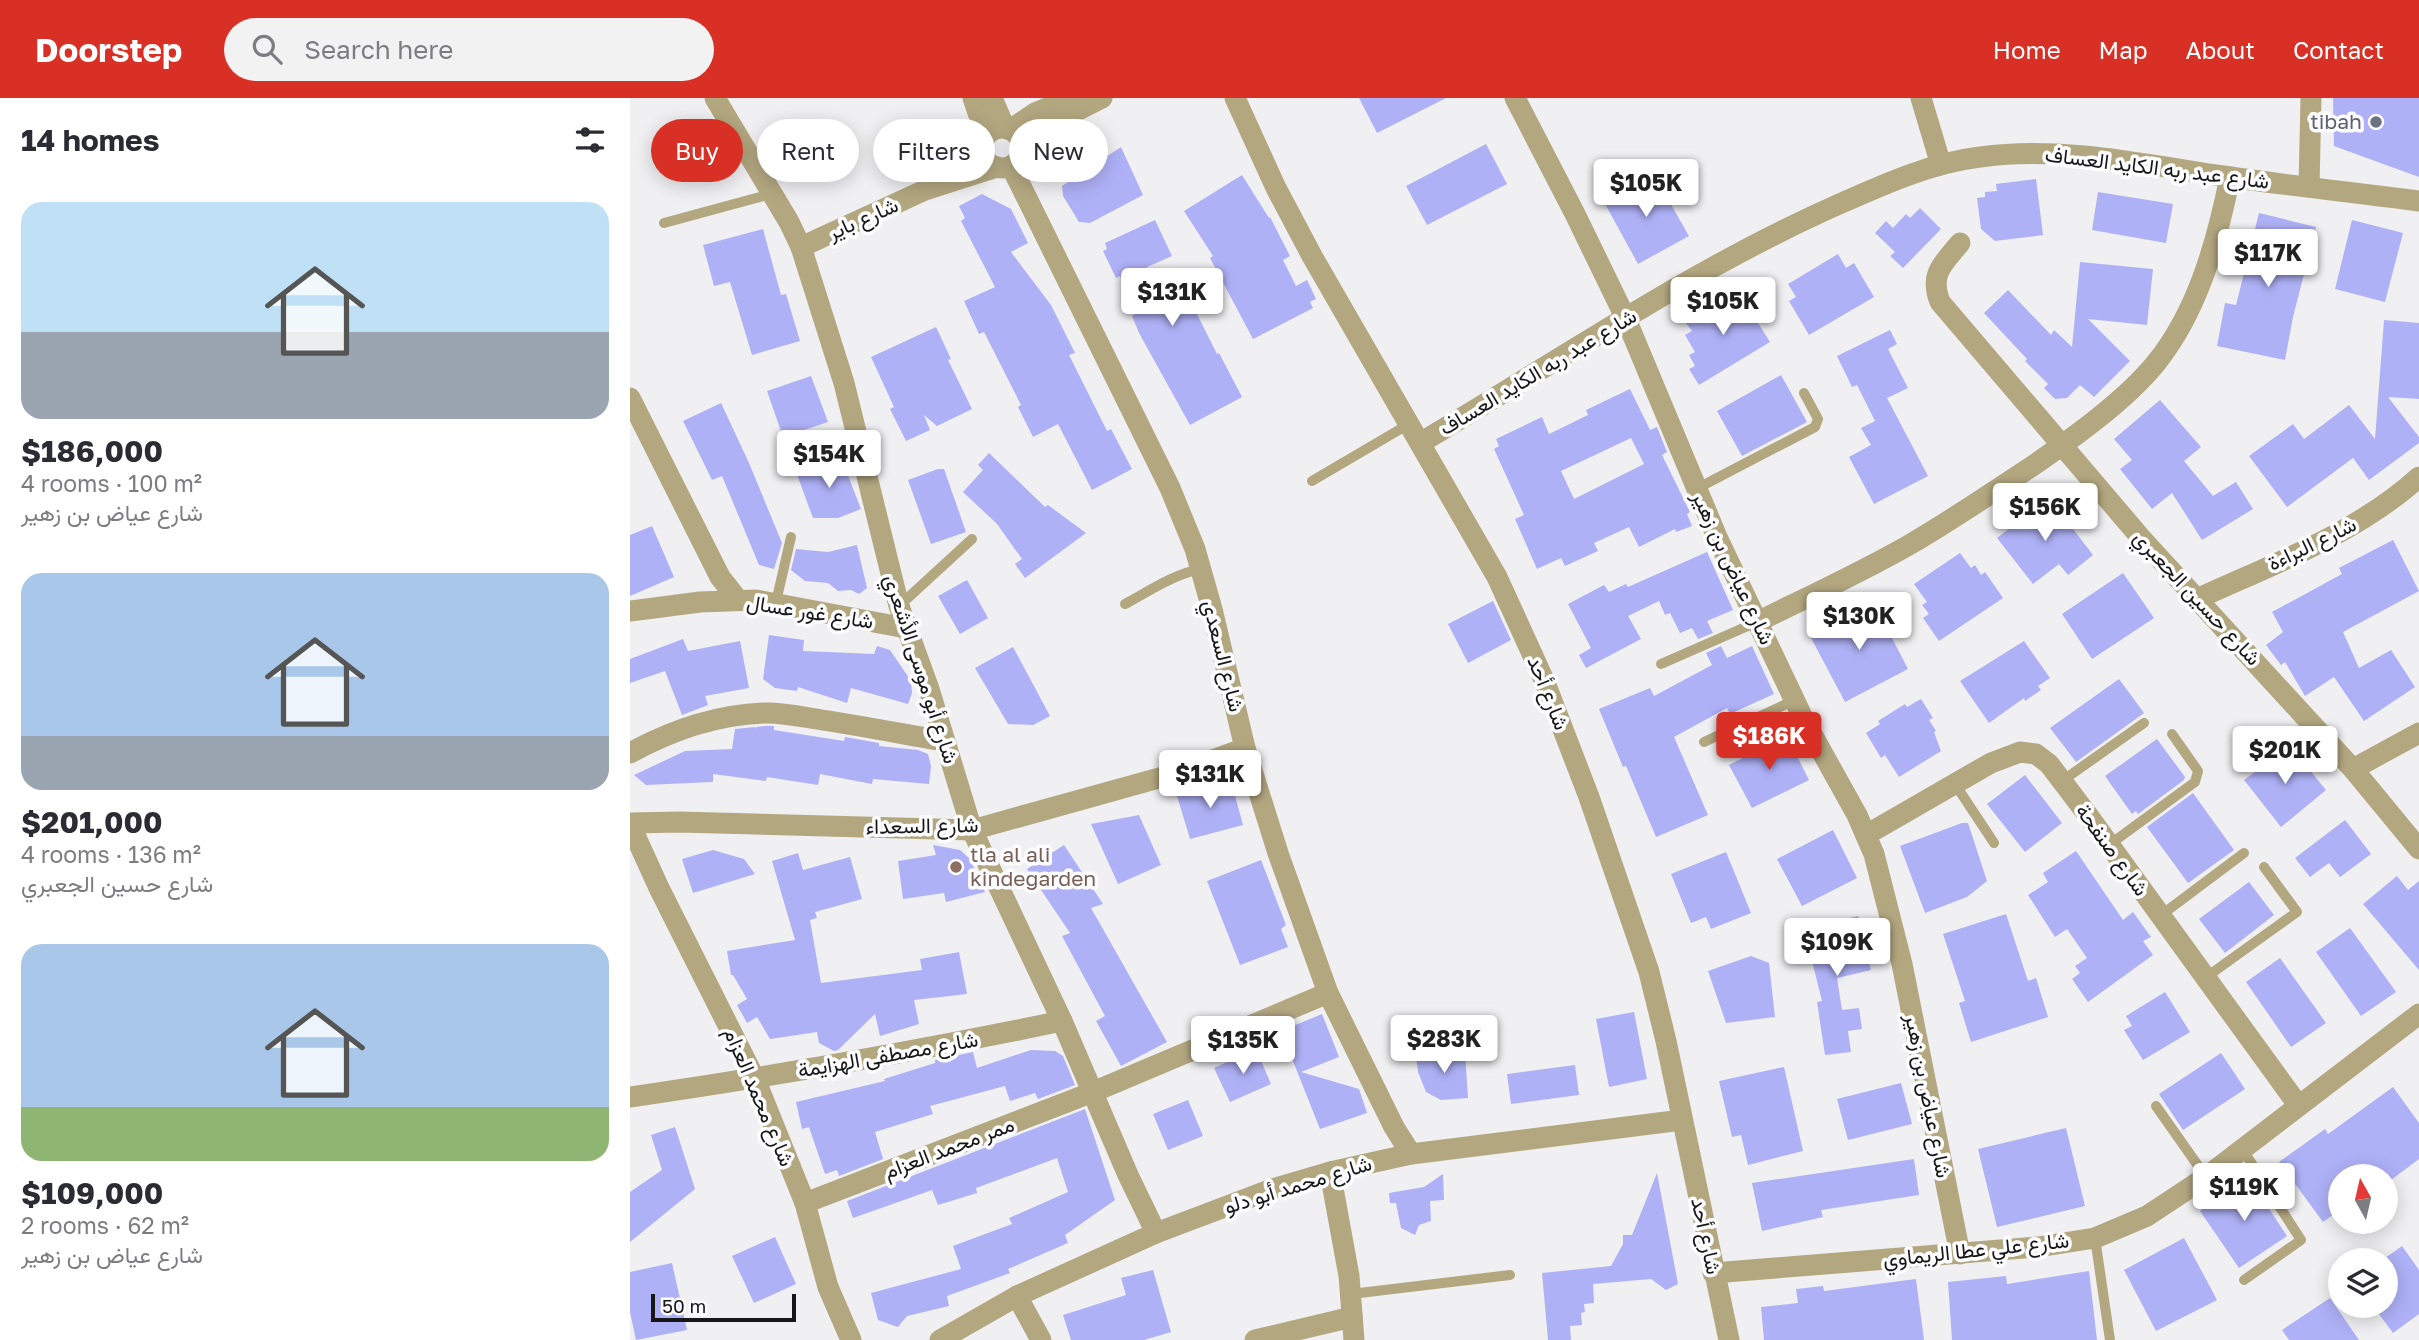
<!DOCTYPE html>
<html lang="en">
<head>
<meta charset="utf-8">
<style>
	body { margin:0; font-family:"Golos Text",Vazirmatn,sans-serif; background:#f2f2f3; color:#2b2b33; height:100vh; display:flex; flex-direction:column; font-size:26px; white-space:nowrap }
	* { box-sizing:border-box; margin:0 }
	p { font-size:23px; color:#7c7c81 }
	.icon { flex:none; width:38px; height:38px; fill:none; stroke:currentColor; stroke-width:2; stroke-linecap:round; stroke-linejoin:round }
	.map { position:relative; flex:1; overflow:hidden }
	.panel { display:flex; flex-direction:column; background:#fff; width:630px }
	.panel>* { flex:none }
	.hud { position:absolute; left:21px; top:21px; width:665px; height:63px; display:flex; gap:14px }
	.needle { width:46px; rotate:352deg }
	.buttons { position:absolute; left:1698px; top:1066px; display:grid; gap:14px }
	.buttons a { display:grid; place-items:center; width:70px; height:70px; border-radius:50%; background:#fff; box-shadow:0 4px 18px #0003; font-size:35px }
	.scale { position:absolute; left:21px; bottom:18px; width:145px; box-sizing:border-box; padding-left:7px; border:4px solid #171718; border-top:0; font-size:19px; line-height:24px; white-space:nowrap; color:#171718; -webkit-text-stroke:5px #fdfdff; paint-order:stroke }
	.price { position:absolute; translate:-50% -60px; padding:0 16px; border-radius:7px; background:#fff; color:#222; font-size:23px; line-height:46px; filter:drop-shadow(0 2px 4px #0008) }
	.price::after { content:''; position:absolute; left:50%; top:42px; width:21px; height:16px; margin-left:-10px; background:inherit; clip-path:polygon(0 0,100% 0,50% 100%) }
	.price.current { background:#d93025; color:#fff }
	ul { padding:0; list-style:none }
	li { display:grid; align-content:center; gap:14px; height:371px; padding:0 21px }
	li span { display:grid; place-items:center; height:217px; border-radius:21px; color:#555 }
	li>.icon { margin-inline-start:auto }
	span .icon { width:126px; height:126px; fill:#fffc; stroke-width:1 }
	li b { font-size:30px }
	h2 { display:flex; justify-content:space-between; align-items:center; height:84px; padding:0 21px; font-size:30px }
	.tag { padding:0 24px; border-radius:32px; background:#fff; box-shadow:0 4px 18px #0003; font-size:24px; line-height:63px }
	.tag.current { background:#d93025; color:#fff }
	header { display:flex; align-items:center; gap:42px; box-sizing:border-box; height:98px; padding:0 35px; background:#d93025; color:#fff }
	header strong { font-size:33px }
	nav { display:flex; gap:38px; margin-inline-start:auto; font-size:24px }
	.search { width:490px; height:63px; background:#f2f2f3; display:flex; align-items:center; gap:18px; box-sizing:border-box; padding:0 24px; border-radius:38px; color:#7c7c81; font-size:26px }
	main { display:flex; flex:1; min-height:0 }
	.map>svg:first-child { display:block }
	.building { fill:#afb1f7; fill-rule:evenodd }
	.lines { fill:none; stroke-linecap:round; stroke-linejoin:round }
	.lane { stroke:#b3a780; stroke-width:10 }
	.street { stroke:#b3a780; stroke-width:21 }
	.worship-dot { fill:#6b7280; stroke:#fdfdff; stroke-width:2.5 }
	.education-dot { fill:#8d6e63; stroke:#fdfdff; stroke-width:2.5 }
	.labels { text-anchor:middle; stroke-width:7; stroke-linejoin:round; paint-order:stroke }
	.worship-label { font-size:21px; fill:#5b616d; stroke:#fdfdff; text-anchor:end }
	.street-label { font-size:21px; fill:#171718; stroke:#fdfdff }
	.education-label { font-size:21px; fill:#785e54; stroke:#fdfdff; text-anchor:start }
</style>
</head>
<body>
<header>
<strong>Doorstep</strong>
<div class="search"><svg class="icon" aria-label="search" viewBox="0 0 24 24"><circle cx="10" cy="10" r="6"/><path d="M15 15l6 6"/></svg>Search here</div>
<nav><a>Home</a><a>Map</a><a>About</a><a>Contact</a></nav>
</header>
<main>
<section class="panel">
<h2>14 homes<svg class="icon" aria-label="filters" viewBox="0 0 24 24"><path d="M4 7h16M4 17h16"/><circle cx="9" cy="7" r="2"/><circle cx="15" cy="17" r="2"/></svg></h2>
<ul>
<li><span style="background:linear-gradient(#bfe0f5 60%,#9aa5b1 0)"><svg class="icon" aria-label="home" viewBox="0 0 24 24"><path d="M3 11l9-7 9 7M6 9v11h12V9"/></svg></span><div><b>$186,000</b><p>4 rooms · 100 m²</p><p>شارع عياض بن زهير</p></div></li>
<li><span style="background:linear-gradient(#a9c7e8 75%,#9aa5b1 0)"><svg class="icon" aria-label="home" viewBox="0 0 24 24"><path d="M3 11l9-7 9 7M6 9v11h12V9"/></svg></span><div><b>$201,000</b><p>4 rooms · 136 m²</p><p>شارع حسين الجعبري</p></div></li>
<li><span style="background:linear-gradient(#a9c7e8 75%,#8fb573 0)"><svg class="icon" aria-label="home" viewBox="0 0 24 24"><path d="M3 11l9-7 9 7M6 9v11h12V9"/></svg></span><div><b>$109,000</b><p>2 rooms · 62 m²</p><p>شارع عياض بن زهير</p></div></li>
</ul>
</section>
<div class="map">
<svg width="1789" height="1242" viewBox="0 0 1789 1242">
	<rect width="100%" height="100%" fill="#f0f0f3"/>
	<!-- building -->
	<g class="building">
		<path d="M729,0H816L747,35Z"/>
		<path d="M1703,0H1789V79L1704,48Z"/>
		<path d="M856,46L877,86L797,127L776,88Z"/>
		<path d="M491,49L513,97L460,125L449,124L433,98L432,88Z"/>
		<path d="M612,77L639,120L640,119L660,158L653,162L666,188L677,182L686,201L680,204L683,210L623,241L580,160L583,158L554,113Z"/>
		<path d="M1024,77L1059,138L1008,166L974,104Z"/>
		<path d="M1406,81L1413,137L1365,143L1351,131L1347,100L1355,99V94L1367,93L1366,86Z"/>
		<path d="M1468,94L1543,106L1536,145L1462,132Z"/>
		<path d="M352,96L381,111L398,145L381,154L421,207L445,255L439,257L477,333L481,331L502,371L462,392L428,326L403,339L388,309L391,307L354,234L349,236L334,203L365,189L331,123L335,120L329,108Z"/>
		<path d="M1290,110L1311,131L1273,170L1260,158L1265,154L1245,135L1256,123L1263,130L1276,116L1280,120Z"/>
		<path d="M1629,115L1686,129L1663,219L1655,262L1587,248L1595,205L1606,207Z"/>
		<path d="M525,122L542,158L517,169L522,208L555,192L587,256L589,255L612,299L560,327L509,235L502,218L509,214L490,178L486,180L473,153L477,151L475,145Z"/>
		<path d="M1722,122L1773,135L1755,204L1705,191Z"/>
		<path d="M133,131L151,197L156,196L170,243L122,257L100,184L84,188L73,147Z"/>
		<path d="M1208,156L1216,170L1224,165L1244,199L1179,237L1159,203L1166,199L1158,186Z"/>
		<path d="M1450,164L1523,171L1517,227L1458,221L1500,263L1464,299L1450,287L1437,300L1425,301L1414,290L1418,286L1395,263L1397,261L1354,215L1378,192L1421,237L1424,232L1442,249Z"/>
		<path d="M1108,193L1140,244L1069,287L1059,271L1065,268L1059,257L1065,254L1055,237L1062,233L1056,225Z"/>
		<path d="M1754,222L1789,225V301L1758,299L1789,339V345L1739,382L1723,360L1657,409L1619,358L1663,326L1674,341L1719,307L1745,341Z"/>
		<path d="M306,229L321,261L318,262L342,311L307,328L294,317L300,332L276,343L260,311L264,309L241,259Z"/>
		<path d="M1260,232L1267,246L1258,251L1278,290L1257,300L1298,378L1244,406L1219,359L1241,347L1231,330L1245,323L1227,287L1222,289L1207,258Z"/>
		<path d="M1151,277L1177,324L1112,358L1087,313Z"/>
		<path d="M181,278L198,324L153,339L137,293Z"/>
		<path d="M1000,291L1020,332L1027,329L1037,354L1032,357L1060,414L1057,416L1062,428L1046,434L1045,431L1009,449L999,429L964,445L968,453L935,468L931,460L907,471L885,421L894,417L864,351L869,348L866,341L912,319L919,336L958,317L956,312ZM1001,340L1014,366L944,401L931,373Z"/>
		<path d="M1530,302L1571,349L1554,363L1583,398L1606,384L1623,411L1572,442L1542,395L1522,411L1490,371L1502,362L1484,341Z"/>
		<path d="M91,305L119,365L152,445L144,471L129,467L92,378L82,382L53,323Z"/>
		<path d="M359,355L415,409L418,407L456,435L395,480L385,466L392,461L367,426L333,394L353,372L348,367Z"/>
		<path d="M210,357L231,411L208,420H183L166,374Z"/>
		<path d="M308,371H314L336,434L301,446L278,382Z"/>
		<path d="M1424,406L1463,457L1438,477L1429,466L1403,486L1367,440L1409,407Z"/>
		<path d="M22,428L44,479L0,498V437Z"/>
		<path d="M1763,442L1789,493L1713,534L1729,570L1761,552L1785,589L1734,623L1704,579L1675,598L1655,564L1651,567L1636,547L1653,534L1642,514L1712,476L1709,470Z"/>
		<path d="M227,447L237,490L229,496L221,492L208,493L198,485L175,483L161,472L166,451L198,454Z"/>
		<path d="M1077,454L1103,512L1077,523L1083,535L1068,541L1062,530L1050,535L1040,515L1035,517L1029,503L998,518L1011,541L956,570L949,557L961,550L938,506L974,487L979,494L996,486L998,489Z"/>
		<path d="M1330,455L1341,470L1345,467L1351,477L1355,474L1373,500L1309,543L1293,520L1299,516L1292,507L1297,504L1284,486Z"/>
		<path d="M1493,475L1524,520L1462,561L1432,516Z"/>
		<path d="M337,482L358,520L330,536L308,498Z"/>
		<path d="M863,503L881,542L838,565L818,526Z"/>
		<path d="M1244,505L1278,571L1215,604L1180,538Z"/>
		<path d="M139,537L174,542L173,553L244,556L247,548L260,552L281,583L282,595L278,606L221,590L217,605L168,589L167,593L145,590L133,581Z"/>
		<path d="M53,541L58,553L110,543L119,590L75,598L78,607L52,617L35,573L0,585V561Z"/>
		<path d="M1394,543L1420,580L1408,588L1411,592L1395,603L1394,600L1359,625L1330,583Z"/>
		<path d="M1091,548L1097,560L1122,548L1144,596L1100,616L1097,610L1044,639L1078,717L1026,739L996,668L993,669L969,611L1020,590L1024,598L1082,567L1076,555Z"/>
		<path d="M383,549L420,618L403,627L378,626L345,570Z"/>
		<path d="M1489,581L1514,615L1446,664L1420,630Z"/>
		<path d="M1291,601L1303,620L1299,622L1306,633L1304,634L1311,653L1269,679L1255,657L1251,660L1236,635L1250,626L1248,623L1275,606L1277,609Z"/>
		<path d="M134,628H144V632L214,643L215,639L249,645V648L288,652L298,656L301,668L299,686L243,681L242,686L190,676L188,687L137,679L136,683L83,676V684L16,687L4,677L55,653L102,651L105,631L125,629L126,631V629Z"/>
		<path d="M1157,638L1179,682L1122,710L1099,667Z"/>
		<path d="M1527,641L1555,679L1554,682L1508,716L1506,713L1502,716L1475,678Z"/>
		<path d="M1660,648L1696,692L1651,729L1614,682Z"/>
		<path d="M1395,677L1432,725L1395,754L1357,706Z"/>
		<path d="M601,683L613,727L560,741L547,698Z"/>
		<path d="M1563,695L1604,752L1558,785L1517,729Z"/>
		<path d="M509,717L531,767L488,786L461,726Z"/>
		<path d="M1715,722L1741,756L1710,779L1699,765L1680,779L1665,760Z"/>
		<path d="M1332,725H1338L1357,783L1337,799L1295,815L1270,748Z"/>
		<path d="M1203,732L1227,780L1172,808L1147,761Z"/>
		<path d="M303,747L330,752L340,761L355,794L316,804L314,795L273,801L268,763L306,757Z"/>
		<path d="M434,747L473,806L461,810L537,944L491,968L466,923L475,918L432,838L440,835L397,771Z"/>
		<path d="M83,752L114,761L125,776L63,795L52,761Z"/>
		<path d="M1446,753L1493,822L1503,814L1521,839L1513,843L1523,857L1458,904L1442,881L1450,875L1445,868L1457,860L1437,831L1425,839L1398,797L1418,784L1413,775Z"/>
		<path d="M1096,754L1121,815L1081,831L1076,819L1061,825L1041,776Z"/>
		<path d="M168,755L173,772L220,759L232,801L185,814L187,820L180,822L191,885L292,872L290,861L329,854L337,896L284,902L289,926L250,938L245,916L208,952L204,953L189,945L187,934L140,941L127,919L117,925L107,907L117,901L103,877H101L97,853L165,842L142,763Z"/>
		<path d="M631,762L656,827L651,831L658,849L610,867L577,783Z"/>
		<path d="M1767,778L1778,792L1789,783V872L1733,806Z"/>
		<path d="M1619,784L1644,817L1595,855L1569,821Z"/>
		<path d="M1376,816L1398,883L1406,880L1418,919L1341,944L1329,905L1335,903L1313,836Z"/>
		<path d="M1228,818L1241,872L1207,880L1212,912L1229,910L1232,931L1218,933L1221,954L1195,957L1187,904L1192,903L1174,831Z"/>
		<path d="M1720,830L1766,894L1731,918L1686,854Z"/>
		<path d="M1121,858L1139,865L1145,919L1096,925L1078,873Z"/>
		<path d="M1650,860L1696,925L1661,949L1616,884Z"/>
		<path d="M1535,894L1560,934L1513,962L1494,932L1502,928L1496,918Z"/>
		<path d="M1004,914L1017,981L979,989L966,921Z"/>
		<path d="M692,916L709,959L671,974L729,991L737,1015L690,1031L651,933Z"/>
		<path d="M626,951L641,986L600,1004L584,970Z"/>
		<path d="M401,952L425,953L433,958L445,987L408,1001L405,995L380,1003L375,988L300,1008L303,1016L245,1034L253,1061L209,1078L207,1072L195,1076L179,1029L172,1031L166,1004L255,983L254,981L305,965V962L343,954L347,970Z"/>
		<path d="M835,954L838,1000L811,1002L796,994L788,974L786,958Z"/>
		<path d="M1591,955L1615,991L1553,1032L1529,996Z"/>
		<path d="M945,967L949,997L881,1006L877,976Z"/>
		<path d="M1154,969L1173,1053L1118,1067L1111,1037L1102,1039L1089,983Z"/>
		<path d="M1271,985L1282,1026L1218,1042L1207,1001Z"/>
		<path d="M1763,989L1789,1025V1061L1761,1082L1758,1078H1710V1112L1693,1124L1649,1064L1695,1031L1698,1036Z"/>
		<path d="M558,1002L573,1038L538,1052L523,1016Z"/>
		<path d="M455,1011L485,1102L435,1137L438,1145L378,1171L380,1175L317,1198L319,1208L277,1218L268,1229L248,1222L241,1195L331,1171L323,1148L382,1126L379,1120L438,1094L427,1060L346,1090L347,1095L308,1107L302,1092L223,1120L217,1103Z"/>
		<path d="M45,1029L65,1091L0,1144V1094L32,1072L21,1037Z"/>
		<path d="M1436,1030L1455,1108L1367,1129L1348,1051Z"/>
		<path d="M1284,1061L1289,1097L1191,1112L1193,1119L1132,1133L1122,1085Z"/>
		<path d="M1027,1075L1048,1186L1036,1192L1021,1181L963,1186L964,1205L954,1206L955,1214L951,1215L952,1227L940,1228L941,1242H918L912,1175L981,1168L993,1146V1137H1002Z"/>
		<path d="M813,1076L814,1102L800,1103L801,1123L789,1127L785,1137L771,1130L766,1105H760L759,1095L794,1089Z"/>
		<path d="M1618,1079L1657,1138L1609,1170L1570,1113Z"/>
		<path d="M145,1139L166,1186L124,1205L102,1158Z"/>
		<path d="M1554,1140L1587,1202L1526,1233L1494,1172Z"/>
		<path d="M1772,1148L1789,1172V1216L1763,1235L1743,1208H1755V1160Z"/>
		<path d="M42,1165L57,1232L6,1242L0,1214V1174Z"/>
		<path d="M523,1172L541,1234L514,1242H441L433,1217L496,1197L491,1180Z"/>
		<path d="M1459,1173L1467,1242H1322L1318,1184L1376,1178L1377,1186Z"/>
		<path d="M1286,1181L1294,1242H1134L1131,1209L1168,1205L1166,1191L1193,1188L1194,1193Z"/>
		<path d="M1700,1200L1729,1242H1659L1652,1232Z"/>
	</g>
	<g class="lines">
		<!-- lane -->
		<g class="lane">
			<path d="M34,125L141,96"/>
			<path d="M682,383L779,326"/>
			<path d="M1066,391L1185,329L1188,321L1174,295"/>
			<path d="M146,504L161,439"/>
			<path d="M495,506C519,493 544,476 571,471"/>
			<path d="M269,508L342,441"/>
			<path d="M1031,566L1127,524"/>
			<path d="M1074,644L1165,602"/>
			<path d="M1432,683L1514,625"/>
			<path d="M1325,686L1364,745"/>
			<path d="M1479,747L1565,684L1568,673L1542,636"/>
			<path d="M1530,818L1614,755"/>
			<path d="M1575,880L1667,814L1634,769"/>
			<path d="M1526,1008L1576,1079"/>
			<path d="M1613,1052L1671,1142L1614,1182"/>
			<path d="M1465,1140L1480,1242"/>
			<path d="M721,1196L880,1177"/>
		</g>
		<!-- street -->
		<g class="street">
			<path d="M85,0L159,124L171,149L214,285L269,508L299,591L342,732L432,923L498,1077L526,1135"/>
			<path d="M343,0L356,38"/>
			<path d="M362,0L375,30"/>
			<path d="M605,0L646,90L682,158L867,479L914,582L959,699L1019,874L1036,943L1099,1242"/>
			<path d="M885,0L945,116L996,221L1087,439L1173,620L1227,717L1244,756L1272,866L1330,1156"/>
			<path d="M1291,0L1311,67"/>
			<circle cx="372" cy="50" r="20"/>
			<path d="M380,32L405,15L441,0"/>
			<path d="M391,54L431,21L472,0"/>
			<path d="M381,68L540,390L565,451L582,511L615,650L648,755L698,895L764,1029L781,1056"/>
			<path d="M305,84L353,44"/>
			<path d="M1679,89L1681,0"/>
			<path d="M1330,145C1313,166 1299,176 1310,204L1511,440L1723,671L1789,751"/>
			<path d="M171,149L295,92L367,69"/>
			<path d="M0,300L90,479L108,502"/>
			<path d="M790,345C927,264 1061,172 1207,107C1252,87 1300,65 1350,59C1428,48 1508,65 1586,77C1653,87 1721,94 1789,103"/>
			<path d="M1567,501C1643,466 1726,436 1789,379"/>
			<path d="M0,513L70,504L126,502L276,530"/>
			<path d="M1127,524C1178,499 1230,475 1279,447C1322,422 1363,394 1404,367C1444,339 1495,303 1526,265C1568,213 1587,143 1600,79"/>
			<path d="M0,655C40,633 87,617 133,615C152,614 173,619 192,622C232,628 273,636 314,643"/>
			<path d="M1723,671L1789,635"/>
			<path d="M0,725L49,724L342,732L547,675L615,650"/>
			<path d="M0,726L29,790L125,981L175,1105L198,1189L221,1242"/>
			<path d="M1236,737L1361,665L1390,654L1406,656L1419,666L1457,716L1668,1007"/>
			<path d="M0,999C145,978 288,953 432,923"/>
			<path d="M700,1074L719,1178L724,1242"/>
			<path d="M175,1105L463,994L698,895"/>
			<path d="M1083,1175L1408,1149L1465,1140L1517,1118L1576,1079L1789,916"/>
			<path d="M387,1198L411,1242"/>
			<path d="M310,1242L387,1198L526,1135L642,1091L700,1074L781,1056L1052,1022"/>
			<path d="M625,1242L722,1219"/>
		</g>
	</g>
	<!-- markers -->
	<circle class="worship-dot" cx="1746" cy="24" r="7"/>
	<circle class="education-dot" cx="326" cy="769" r="7"/>
	<g class="labels">
		<!-- worship labels -->
		<g class="worship-label">
			<text x="1732" y="31">tibah</text>
		</g>
		<!-- street labels -->
		<g class="street-label">
			<text transform="translate(1527 70) rotate(7)" y="7">شارع عبد ربه الكايد العساف</text>
			<text transform="translate(233 121) rotate(-24)" y="7">شارع باير</text>
			<text transform="translate(908 274) rotate(-31)" y="7">شارع عبد ربه الكايد العساف</text>
			<text transform="translate(1682 446) rotate(-26)" y="7">شارع البراءة</text>
			<text transform="translate(1103 470) rotate(65)" y="7">شارع عياض بن زهير</text>
			<text transform="translate(1567 500) rotate(47)" y="7">شارع حسين الجعبري</text>
			<text transform="translate(180 514) rotate(9)" y="7">شارع غور عسال</text>
			<text transform="translate(593 558) rotate(76)" y="7">شارع السعدي</text>
			<text transform="translate(291 571) rotate(72)" y="7">شارع أبو موسى الأشعري</text>
			<text transform="translate(918 595) rotate(68)" y="7">شارع أحد</text>
			<text transform="translate(292 728) rotate(-1)" y="7">شارع السعداء</text>
			<text transform="translate(1482 752) rotate(54)" y="7">شارع صنفحة</text>
			<text transform="translate(258 957) rotate(-10)" y="7">شارع مصطفى الهزايمة</text>
			<text transform="translate(1298 998) rotate(79)" y="7">شارع عياض بن زهير</text>
			<text transform="translate(129 999) rotate(67)" y="7">شارع محمد العزام</text>
			<text transform="translate(319 1050) rotate(-21)" y="7">ممر محمد العزام</text>
			<text transform="translate(668 1087) rotate(-17)" y="7">شارع محمد أبو دلو</text>
			<text transform="translate(1076 1138) rotate(78)" y="7">شارع أحد</text>
			<text transform="translate(1346 1152) rotate(-6)" y="7">شارع علي عطا الريماوي</text>
		</g>
		<!-- education labels -->
		<g class="education-label">
			<text x="340" y="764">tla al ali<tspan x="340" dy="24">kindegarden</tspan></text>
		</g>
	</g>
</svg>
<div class="buttons">
<a><svg class="needle" viewBox="-14 -14 28 28"><path d="M0-13l5 13h-10z" fill="#e53935"/><path d="M0 13l5-13h-10z" fill="#7c7c81"/></svg></a>
<a><svg class="icon" aria-label="layers" viewBox="0 0 24 24"><path d="M12 4l9 5-9 5-9-5zM3 14l9 5 9-5"/></svg></a>
</div>
<div class="scale">50 m</div>
<b class="price" style="left:1016px;top:121px">$105K</b>
<b class="price" style="left:1638px;top:191px">$117K</b>
<b class="price" style="left:542px;top:230px">$131K</b>
<b class="price" style="left:1093px;top:239px">$105K</b>
<b class="price" style="left:199px;top:392px">$154K</b>
<b class="price" style="left:1415px;top:445px">$156K</b>
<b class="price" style="left:1229px;top:554px">$130K</b>
<b class="price current" style="left:1139px;top:674px">$186K</b>
<b class="price" style="left:1655px;top:688px">$201K</b>
<b class="price" style="left:580px;top:712px">$131K</b>
<b class="price" style="left:1207px;top:880px">$109K</b>
<b class="price" style="left:814px;top:977px">$283K</b>
<b class="price" style="left:613px;top:978px">$135K</b>
<b class="price" style="left:1614px;top:1125px">$119K</b>
<div class="hud">
<a class="tag current">Buy</a>
<a class="tag">Rent</a>
<a class="tag">Filters</a>
<a class="tag">New</a>
</div>
</div>
</main>
</body>
</html>
